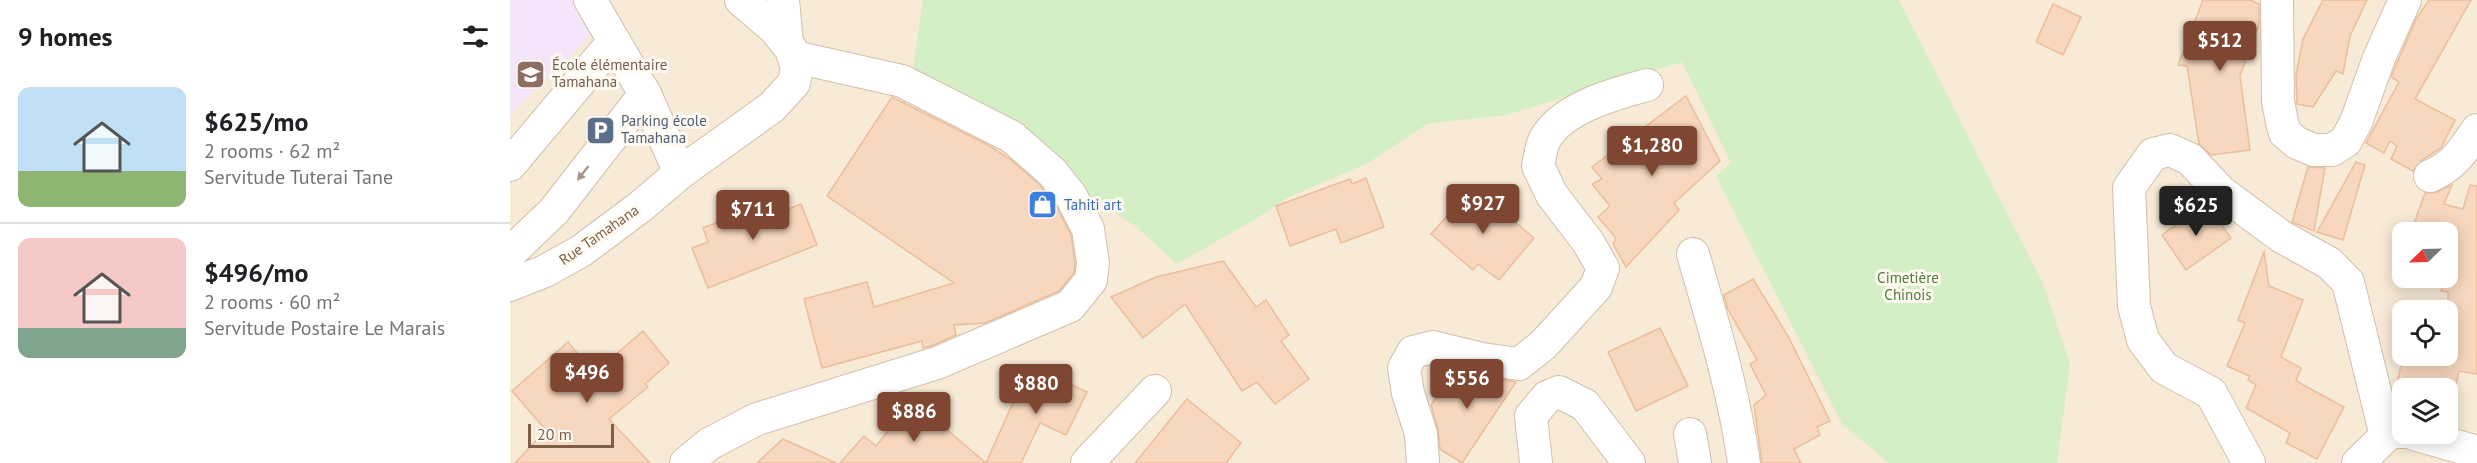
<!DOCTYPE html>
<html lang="en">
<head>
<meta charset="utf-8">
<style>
	body { margin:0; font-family:"PT Sans",sans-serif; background:#f2f2f2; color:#202124; height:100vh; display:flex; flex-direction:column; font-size:22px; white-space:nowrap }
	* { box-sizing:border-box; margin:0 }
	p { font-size:20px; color:#757577 }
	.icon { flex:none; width:33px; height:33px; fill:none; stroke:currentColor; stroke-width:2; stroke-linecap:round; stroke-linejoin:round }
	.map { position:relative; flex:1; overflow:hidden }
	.details { display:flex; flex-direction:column; background:#fff; width:510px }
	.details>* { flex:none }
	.needle { width:39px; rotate:247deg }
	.tools { position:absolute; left:1882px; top:222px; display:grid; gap:12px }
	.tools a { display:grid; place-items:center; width:66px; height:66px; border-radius:12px; background:#fff; box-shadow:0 3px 15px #0003; font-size:30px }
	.scale { position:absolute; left:18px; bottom:15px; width:86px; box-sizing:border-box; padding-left:6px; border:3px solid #7d5e49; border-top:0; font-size:16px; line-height:21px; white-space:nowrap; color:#7d5e49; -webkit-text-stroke:4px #fffaf1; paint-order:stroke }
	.price { position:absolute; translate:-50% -51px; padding:0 14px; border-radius:6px; background:#7f4632; color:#fff; font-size:20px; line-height:39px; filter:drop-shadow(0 2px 3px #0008) }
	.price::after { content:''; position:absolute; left:50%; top:36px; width:18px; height:14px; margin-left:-9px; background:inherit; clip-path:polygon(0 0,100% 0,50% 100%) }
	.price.selected { background:#222; color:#fff }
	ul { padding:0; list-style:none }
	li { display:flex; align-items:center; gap:18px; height:150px; padding:0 18px }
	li+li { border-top:2px solid #e0e0e0 }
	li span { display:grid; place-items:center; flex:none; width:168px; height:120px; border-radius:12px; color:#555 }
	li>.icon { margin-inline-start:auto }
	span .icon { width:72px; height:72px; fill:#fffc; stroke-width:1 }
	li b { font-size:26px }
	h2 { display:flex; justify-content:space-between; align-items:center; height:72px; padding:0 18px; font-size:26px }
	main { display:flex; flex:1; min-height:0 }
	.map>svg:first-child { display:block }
	.residential { fill:#f7ead6; fill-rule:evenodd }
	.education { fill:#f4e5fb }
	.green { fill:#d4efc5 }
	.building { fill:#f7d7bd; stroke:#ebbe9c; stroke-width:1.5 }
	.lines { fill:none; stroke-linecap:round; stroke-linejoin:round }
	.minor-casing { stroke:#d3bfac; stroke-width:34 }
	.minor { stroke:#fff; stroke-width:32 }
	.oneway { fill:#aa9689 }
	.labels { text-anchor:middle; stroke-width:6; stroke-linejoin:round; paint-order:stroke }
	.education-label { font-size:15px; fill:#785e54; stroke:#fffaf1; text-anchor:start }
	.service-label { font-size:15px; fill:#4e5e75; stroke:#fffaf1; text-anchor:start }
	.shop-label { font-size:15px; fill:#366cbe; stroke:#fffaf1; text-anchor:start }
	.street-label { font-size:15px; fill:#7d5e49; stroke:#fffaf1 }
	.park-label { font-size:15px; fill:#4c7d3c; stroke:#fffaf1 }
</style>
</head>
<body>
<main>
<section class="details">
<h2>9 homes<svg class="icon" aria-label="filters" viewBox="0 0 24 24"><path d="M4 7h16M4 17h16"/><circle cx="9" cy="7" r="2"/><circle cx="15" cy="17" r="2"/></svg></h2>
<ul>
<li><span style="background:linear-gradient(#bfe0f5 70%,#8fb573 0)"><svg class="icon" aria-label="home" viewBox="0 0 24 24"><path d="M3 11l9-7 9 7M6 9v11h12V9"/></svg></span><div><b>$625/mo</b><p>2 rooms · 62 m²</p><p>Servitude Tuterai Tane</p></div></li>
<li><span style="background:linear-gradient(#f6c9c9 75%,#7fa58c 0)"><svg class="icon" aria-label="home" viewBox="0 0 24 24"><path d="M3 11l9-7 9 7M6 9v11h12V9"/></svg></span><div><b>$496/mo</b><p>2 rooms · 60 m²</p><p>Servitude Postaire Le Marais</p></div></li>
</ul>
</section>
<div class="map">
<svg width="1967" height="463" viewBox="0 0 1967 463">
	<rect width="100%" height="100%" fill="#fef7e9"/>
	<!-- residential -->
	<path class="residential" d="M0,0H1967V463H0ZM1893,232H1938V278H1893ZM1893,310H1938V356H1893ZM1893,388H1938V434H1893Z"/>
	<!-- education -->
	<path class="education" d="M0,0H64L83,33L0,115Z"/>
	<!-- green -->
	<path class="green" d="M413,0H1389L1533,284L1560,364L1547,463H1379L1332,424L1206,176L1221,163L1172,62L996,115L917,124L858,163L777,198L744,220L667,264L624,225L580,197L536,150L428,86L403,67Z"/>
	<!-- building -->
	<g class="building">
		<path d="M1693,0H1740L1749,4V24L1730,76L1740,150L1701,155L1689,144L1677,66L1668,65Z"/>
		<path d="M1813,0H1857L1840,36L1833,74L1826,71L1803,107L1787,104L1786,75L1793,39Z"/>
		<path d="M1919,0H1961L1905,99L1945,120L1931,148L1912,160L1903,171L1881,159L1887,146L1880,141L1874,153L1856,143L1889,82L1881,77L1906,19Z"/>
		<path d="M1543,4L1571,17L1553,55L1526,42Z"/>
		<path d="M1176,96L1210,161L1164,203L1169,210L1116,267L1103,244L1106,238L1088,217L1100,206L1082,184L1092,179L1082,167Z"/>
		<path d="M382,97L478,145L500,159L529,184L546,206L561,235L565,263L564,273L549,291L475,323L444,325L446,335L421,346L413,348L412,341L312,368L294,299L357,282L364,307L444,283L317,196Z"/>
		<path d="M1846,162L1855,165L1833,240L1807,232Z"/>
		<path d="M1798,167L1815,168L1804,231L1782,222Z"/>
		<path d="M856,178L874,227L831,243L826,229L780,246L766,206L840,179L842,184Z"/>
		<path d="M1942,185L1934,204L1953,209L1960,185L1967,186V374L1949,371L1945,390L1886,388L1893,356H1938V292L1931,291L1935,278H1938V265L1947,232H1901L1915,193L1927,192Z"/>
		<path d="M963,187L1024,238L989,280L968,264L963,270L921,234Z"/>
		<path d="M268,198L273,211L291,204L307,245L198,288L182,248L198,242L193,228Z"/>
		<path d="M1696,203L1721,238L1676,270L1652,235Z"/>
		<path d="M1754,252L1759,286L1793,300L1771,357L1791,368L1786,381L1834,407L1807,459L1776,443L1780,433L1736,408L1746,385L1738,380L1740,376L1717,366L1735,323L1728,320Z"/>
		<path d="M713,261L746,307L756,300L779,335L771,341L799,379L765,404L747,382L732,391L675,304L633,338L601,297L646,277Z"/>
		<path d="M1243,279L1278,336L1320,421L1307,427L1310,435L1284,449L1291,463H1252L1244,405L1256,395L1240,364L1247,360L1217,308L1214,295Z"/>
		<path d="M1150,328L1178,386L1126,411L1098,352Z"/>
		<path d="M133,331L159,363L135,384L138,387L99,419L140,463H5L36,430L2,391L58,342L84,373Z"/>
		<path d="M525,367L577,392L556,435L530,423L511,463H476L514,378L519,379Z"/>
		<path d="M944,371L1006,382L952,463L930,449L928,429L921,405Z"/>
		<path d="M677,399L731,443L716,463H625Z"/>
		<path d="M403,401L476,463H330L354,436L366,446Z"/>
		<path d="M273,439L326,463H247Z"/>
	</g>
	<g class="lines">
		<defs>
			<g id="minor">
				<path d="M80,0L135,94L170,173"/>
				<path d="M273,0L277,43"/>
				<path d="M1767,0L1768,101L1772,122L1775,133L1787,143L1804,150H1822L1836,141L1846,122L1869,58L1895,0"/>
				<path d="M0,165L104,41"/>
				<path d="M1920,176C1945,165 1952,152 1967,130"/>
				<path d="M0,253L44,211L135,94"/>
				<path d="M1183,254C1203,323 1224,392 1234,463"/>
				<path d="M0,285L35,271L71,251L130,207L170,173L262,107L284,83L287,68L281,49L264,28L231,0"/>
				<path d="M1180,434L1185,463"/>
				<path d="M1904,434L1967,452"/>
				<path d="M176,463L199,444L247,419L427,363L560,306L581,280L583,263L578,229L561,196L542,172L502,137L392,81L285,57"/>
				<path d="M577,463L645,391"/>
				<path d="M913,463L911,434L898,393L894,368L903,352L923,347L972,359L1009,364L1033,345L1086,287L1093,268L1078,242L1042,195L1028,166C1030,158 1031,146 1035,139C1053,107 1105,94 1137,85"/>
				<path d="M1026,463L1021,416L1037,397L1049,392L1075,405L1119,463"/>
				<path d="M1739,463L1701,393L1654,368L1633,340L1624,306L1619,188L1643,154L1660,150L1680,159L1711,192L1772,237L1819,263L1838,282L1876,436"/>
				<path d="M1848,463L1880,432H1893"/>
			</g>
		</defs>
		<!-- minor casing -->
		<use href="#minor" class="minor-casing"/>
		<!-- minor -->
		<use href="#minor" class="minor"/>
	</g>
	<!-- one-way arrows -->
	<defs><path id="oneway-solid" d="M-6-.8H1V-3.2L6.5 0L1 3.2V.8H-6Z" transform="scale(1.5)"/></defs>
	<use class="oneway" href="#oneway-solid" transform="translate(73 173) rotate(128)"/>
	<!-- icons -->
	<defs>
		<symbol id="school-square" viewBox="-11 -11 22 22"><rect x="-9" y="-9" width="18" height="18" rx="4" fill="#8d6e63" stroke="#fffaf1"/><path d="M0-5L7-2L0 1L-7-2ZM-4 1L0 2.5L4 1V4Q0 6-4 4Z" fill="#fff"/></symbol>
		<symbol id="parking-square" viewBox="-11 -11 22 22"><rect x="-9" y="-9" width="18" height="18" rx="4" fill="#5c6f8a" stroke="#fffaf1"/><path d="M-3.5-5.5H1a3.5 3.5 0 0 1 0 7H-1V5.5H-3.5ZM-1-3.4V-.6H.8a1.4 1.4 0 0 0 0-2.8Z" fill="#fff"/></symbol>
		<symbol id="shop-square" viewBox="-11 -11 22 22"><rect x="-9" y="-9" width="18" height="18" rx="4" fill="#3f7fe0" stroke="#fffaf1"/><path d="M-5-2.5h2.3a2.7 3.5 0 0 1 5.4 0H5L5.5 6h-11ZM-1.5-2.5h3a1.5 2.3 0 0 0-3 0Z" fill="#fff"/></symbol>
	</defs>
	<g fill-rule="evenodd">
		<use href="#school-square" x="4" y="58" width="33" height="33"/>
		<use href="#parking-square" x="74" y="114" width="33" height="33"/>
		<use href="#shop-square" x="516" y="188" width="33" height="33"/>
	</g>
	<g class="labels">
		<!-- education labels -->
		<g class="education-label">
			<text x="42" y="70">École élémentaire<tspan x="42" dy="17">Tamahana</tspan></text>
		</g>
		<!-- service labels -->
		<g class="service-label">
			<text x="111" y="126">Parking école<tspan x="111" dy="17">Tamahana</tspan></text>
		</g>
		<!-- shop labels -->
		<g class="shop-label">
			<text x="554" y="210">Tahiti art</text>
		</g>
		<!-- street labels -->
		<g class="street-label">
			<text transform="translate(89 235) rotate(-35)" y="5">Rue Tamahana</text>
		</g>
		<!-- park labels -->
		<g class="park-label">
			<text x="1398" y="283">Cimetière<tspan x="1398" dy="17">Chinois</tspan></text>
		</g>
	</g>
</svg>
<div class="tools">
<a><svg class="needle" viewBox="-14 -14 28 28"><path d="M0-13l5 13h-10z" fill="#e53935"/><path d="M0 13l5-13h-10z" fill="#757577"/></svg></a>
<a><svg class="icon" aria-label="locate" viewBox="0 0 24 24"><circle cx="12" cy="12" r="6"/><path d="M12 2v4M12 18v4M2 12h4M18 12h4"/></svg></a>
<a><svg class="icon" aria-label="layers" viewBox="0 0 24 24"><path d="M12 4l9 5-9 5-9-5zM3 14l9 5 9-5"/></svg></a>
</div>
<div class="scale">20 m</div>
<b class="price" style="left:1710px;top:72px">$512</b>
<b class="price" style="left:1142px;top:177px">$1,280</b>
<b class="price" style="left:973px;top:235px">$927</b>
<b class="price selected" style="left:1686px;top:237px">$625</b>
<b class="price" style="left:243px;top:241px">$711</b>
<b class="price" style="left:77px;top:404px">$496</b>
<b class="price" style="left:957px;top:410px">$556</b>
<b class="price" style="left:526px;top:415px">$880</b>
<b class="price" style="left:404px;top:443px">$886</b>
</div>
</main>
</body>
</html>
